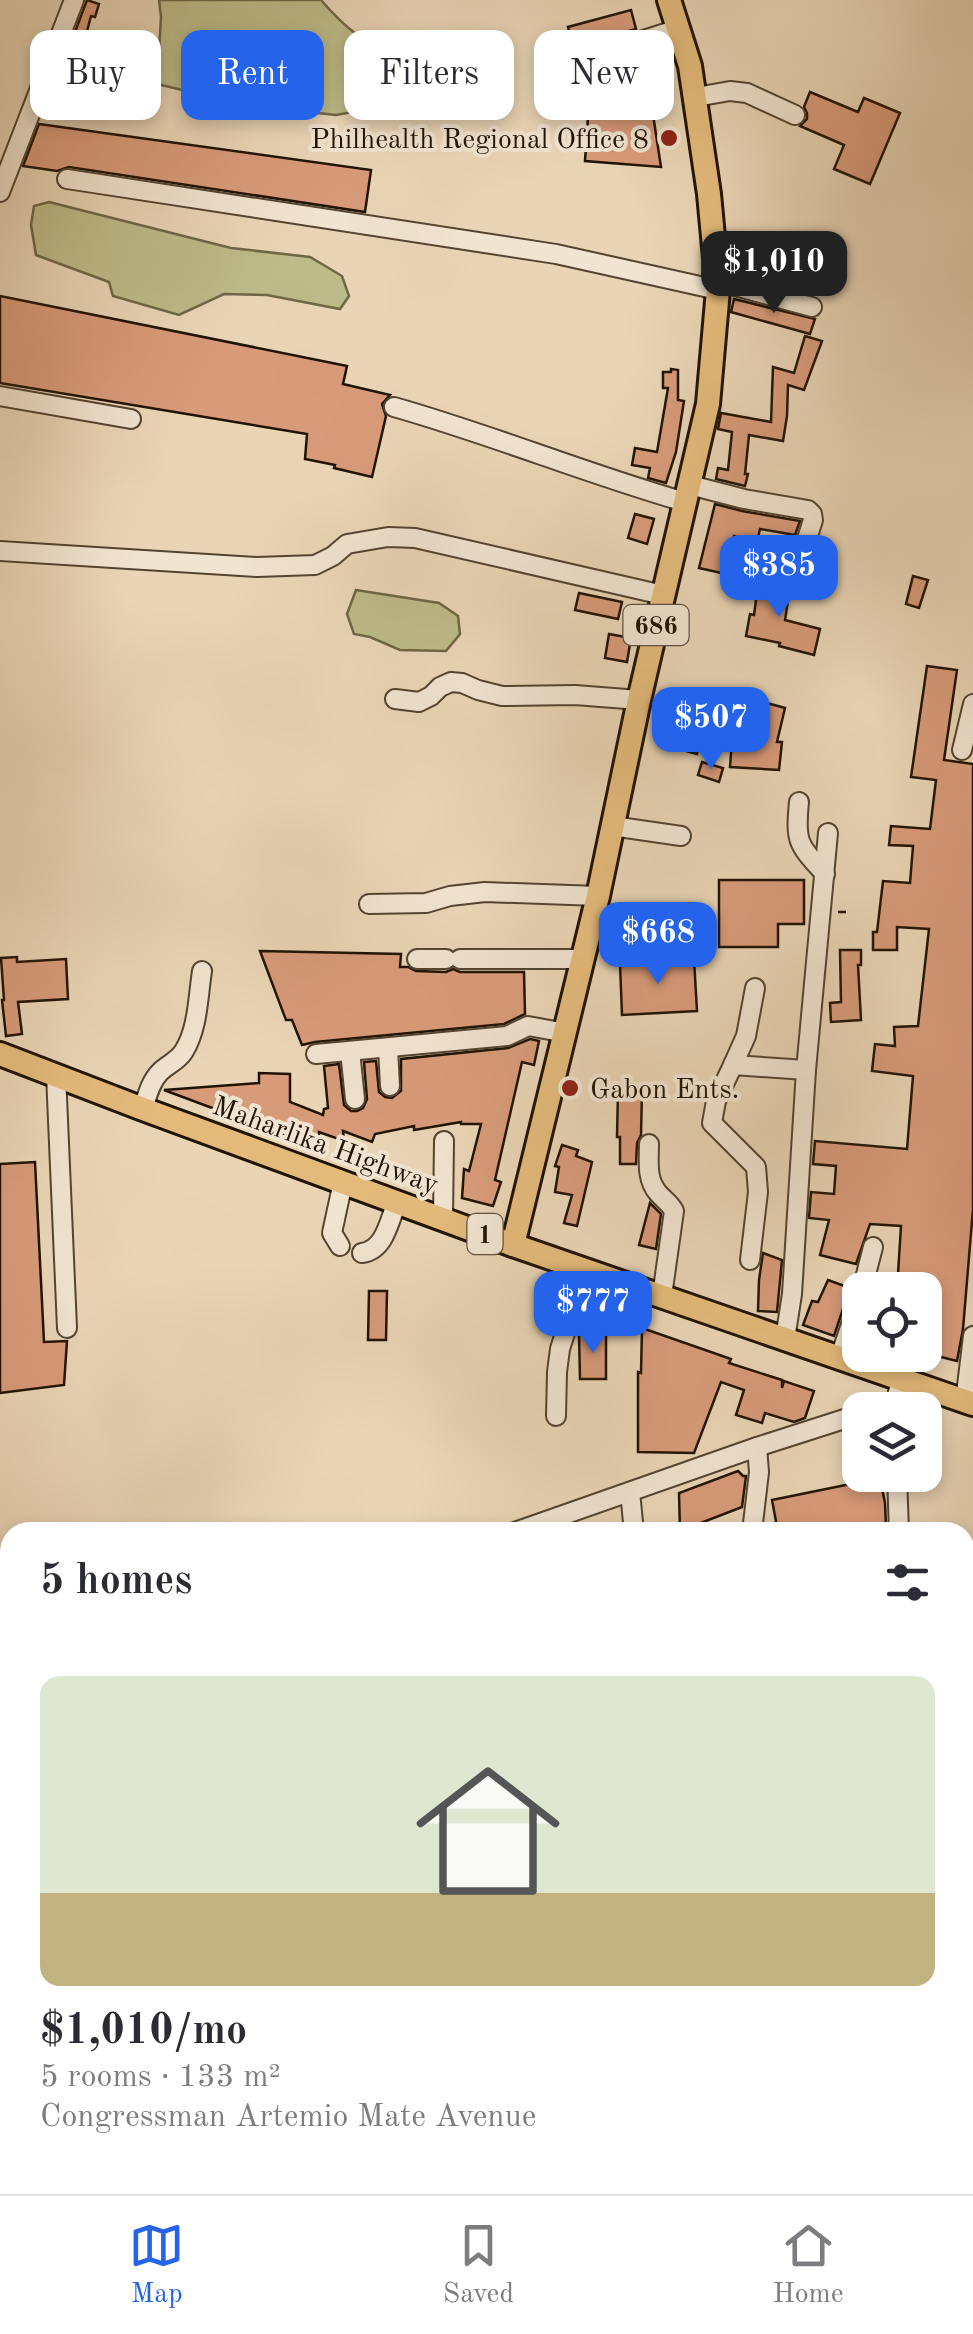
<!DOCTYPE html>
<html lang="en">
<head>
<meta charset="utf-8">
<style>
	body { margin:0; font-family:"Old Standard TT",serif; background:#f2f2f3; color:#2b2b33; height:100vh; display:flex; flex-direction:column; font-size:38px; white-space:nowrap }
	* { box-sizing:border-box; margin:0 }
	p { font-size:32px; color:#7c7c81 }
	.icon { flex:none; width:55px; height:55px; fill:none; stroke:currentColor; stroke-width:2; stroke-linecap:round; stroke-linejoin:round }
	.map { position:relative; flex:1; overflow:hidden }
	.sheet { position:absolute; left:0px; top:1522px; width:975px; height:672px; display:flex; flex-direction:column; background:#fff; border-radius:30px 30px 0 0; box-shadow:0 5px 15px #0003 }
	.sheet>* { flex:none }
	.banner { position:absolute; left:30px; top:30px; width:915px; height:90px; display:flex; gap:20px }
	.tools { position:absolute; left:842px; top:1272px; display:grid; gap:20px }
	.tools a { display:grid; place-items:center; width:100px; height:100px; border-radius:20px; background:#fff; box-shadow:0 5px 15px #0003; font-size:50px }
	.price { position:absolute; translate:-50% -85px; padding:0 22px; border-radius:20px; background:#2563eb; color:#fff; font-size:32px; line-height:65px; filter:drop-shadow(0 2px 5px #0008) }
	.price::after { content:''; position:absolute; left:50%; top:60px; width:30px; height:22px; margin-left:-15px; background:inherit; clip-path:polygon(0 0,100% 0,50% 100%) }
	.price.active { background:#222; color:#fff }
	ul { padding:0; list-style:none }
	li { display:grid; align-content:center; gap:20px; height:530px; padding:0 40px }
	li+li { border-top:2px solid #e1e1e2 }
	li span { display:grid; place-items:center; height:310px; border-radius:20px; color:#555 }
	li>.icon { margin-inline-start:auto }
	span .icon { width:180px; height:180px; fill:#fffc; stroke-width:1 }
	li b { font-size:42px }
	h2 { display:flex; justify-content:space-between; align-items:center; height:120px; padding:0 40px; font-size:42px }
	.pill { padding:0 35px; border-radius:20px; background:#fff; box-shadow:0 5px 15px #0003; font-size:35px; line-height:90px }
	.pill.active { background:#2563eb; color:#fff }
	.dock { display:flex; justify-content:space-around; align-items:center; height:140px; border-top:2px solid #e1e1e2; background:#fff; font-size:28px; color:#7c7c81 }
	.dock a { display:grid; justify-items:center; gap:5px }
	.dock .active { color:#2563eb }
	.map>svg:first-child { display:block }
	.green { fill:#bdbb89; stroke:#6f6746; stroke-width:2.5 }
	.building { fill:#d89b7a; stroke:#211304; stroke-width:2.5 }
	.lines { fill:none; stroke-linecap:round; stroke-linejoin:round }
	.minor-casing { stroke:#534430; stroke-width:22 }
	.major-casing { stroke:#211304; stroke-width:28 }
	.path { stroke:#211304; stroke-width:2.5; stroke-dasharray:8 5; stroke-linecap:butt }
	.minor { stroke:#f1e4d0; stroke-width:18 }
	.major { stroke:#e4ba7b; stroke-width:22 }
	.poi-dot { fill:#8f2418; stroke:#f1e4d0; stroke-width:4 }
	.labels { text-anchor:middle; stroke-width:8; stroke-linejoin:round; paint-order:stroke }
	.shield { fill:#f1e4d0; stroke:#5f5241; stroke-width:2.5 }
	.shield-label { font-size:25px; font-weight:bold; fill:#211304 }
	.poi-label { font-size:28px; fill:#211304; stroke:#f1e4d0; text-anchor:end }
	.street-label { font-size:28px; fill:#211304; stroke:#f1e4d0 }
</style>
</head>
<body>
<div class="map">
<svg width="973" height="2194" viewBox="0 0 973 2194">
	<rect width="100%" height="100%" fill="#e9d5b6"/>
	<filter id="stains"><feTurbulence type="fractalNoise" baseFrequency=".002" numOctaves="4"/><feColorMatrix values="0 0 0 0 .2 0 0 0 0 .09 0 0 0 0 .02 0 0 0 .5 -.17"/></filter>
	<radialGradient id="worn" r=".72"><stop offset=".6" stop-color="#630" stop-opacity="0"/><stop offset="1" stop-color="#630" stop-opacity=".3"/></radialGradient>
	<!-- green -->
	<g class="green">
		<path d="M159,0H321C341,23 371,55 404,46C411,45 419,38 425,34L453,50L445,100L424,114L397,104L336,115L245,105L157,84L161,17Z"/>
		<path d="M49,202L231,248L310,257L342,276L349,296L340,309L267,295L224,294L179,315L113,296L109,282L36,255L31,225L34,206Z"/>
		<path d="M356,590L439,603L458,616L460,634L446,651L400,650L370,637L354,634L347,614Z"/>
	</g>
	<!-- building -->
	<g class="building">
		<path d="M87,0L99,4L95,17L91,16L86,35L75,32Z"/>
		<path d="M631,10L636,29L573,47L568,27Z"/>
		<path d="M572,56L578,77L553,83L548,63Z"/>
		<path d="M641,61L650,95L661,167L585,161L588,117L581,116L584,96L615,98L607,69Z"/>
		<path d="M810,92L858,112L864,98L900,113L870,184L834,169L844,145L800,126L807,119V113L804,107Z"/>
		<path d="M39,124L371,170L365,212L69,167L57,171L23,166Z"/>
		<path d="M0,296L347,366L343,384L390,395L382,404L386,416L372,477L334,468L335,465L305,459L307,434L0,383Z"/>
		<path d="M734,299L815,319L810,334L731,312Z"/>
		<path d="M805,336L822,341L804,390L788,385L787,416L783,441L749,435L745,474H748L745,486L716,479L718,468L728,470L732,432L718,429L721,413L771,422L773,367L794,373Z"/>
		<path d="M671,369L678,370V400L684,401L676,452L666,483L648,478L650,468L632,465L635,448L657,452L668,388H663V372H671Z"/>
		<path d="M715,504L742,511L800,521L795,535L760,529L757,542L734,536L726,574L699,568Z"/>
		<path d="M635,514L654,519L647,544L628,538Z"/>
		<path d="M913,576L928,580L919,608L906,604Z"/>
		<path d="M759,578L784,582L790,588L785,620L820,629L814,655L779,646L780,643L746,636L750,614L754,615Z"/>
		<path d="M579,593L622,602L618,619L575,610Z"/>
		<path d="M609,634L631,638L627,662L605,658Z"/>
		<path d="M927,666L957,670L944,760L973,764V1209L963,1329L957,1361L925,1353V1290H897L901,1226L870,1224L856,1264L820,1255L829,1220L809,1218L811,1192L834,1194L836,1166L813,1164L815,1141L907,1149L913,1076L872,1071L875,1044L895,1046L894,1027L918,1026L929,929L897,927V950H873V932H877L883,881L910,883L913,846L889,845L891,826L930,829L936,780L911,777Z"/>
		<path d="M767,703L785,708L777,742H782L779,770L730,767L732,739L702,732L697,754L675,748L686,707L730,717L731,708L765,710Z"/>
		<path d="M702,762L723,768L719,782L698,775Z"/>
		<path d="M719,880H804V924H778V947H719Z"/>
		<path d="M840,950H861V965H858L861,1020L831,1022L830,1003L841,1002Z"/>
		<path d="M260,951L401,954L400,967H408L416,971L446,972L453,969L460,972H524L525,1014L504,1024L315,1042L302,1045L292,1020H286Z"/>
		<path d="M17,957V962L66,959L68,999L18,1002L22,1034L6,1036L2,1000H4L1,958Z"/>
		<path d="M694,959L697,1011L622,1015L620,964Z"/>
		<path d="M530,1039L539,1041L534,1065L522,1062L495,1180L501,1182L493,1206L462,1198L464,1169L469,1171L481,1124H461V1122L414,1130V1126L375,1134L372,1142L343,1131L344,1141L319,1132V1148L164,1090L259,1083V1073L290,1074V1102L323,1115L324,1109L328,1108L324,1066L339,1064L344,1105L351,1111H357L363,1108L367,1099L364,1062L376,1061L379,1092L385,1097L392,1098L401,1091V1059L508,1048Z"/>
		<path d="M618,1090L642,1091L641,1135L637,1143L636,1164H620V1137H617Z"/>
		<path d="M562,1145L578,1150L576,1156L592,1162L577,1226L564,1223L572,1195L555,1192L559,1167L555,1166Z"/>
		<path d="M35,1162L44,1342L67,1341L64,1385L0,1393V1164Z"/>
		<path d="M650,1203L661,1214L656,1249L639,1245Z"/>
		<path d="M763,1253L782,1260L777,1312L758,1311L759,1280Z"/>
		<path d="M828,1280L850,1288L834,1336L803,1325L812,1301L818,1302Z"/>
		<path d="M369,1291H387L386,1340H368Z"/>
		<path d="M642,1328L731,1359L729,1363L782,1380V1388L784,1381L814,1391L805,1418L794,1422L765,1413L762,1423L736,1415L744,1390L721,1382L694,1453L638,1452V1372L641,1373Z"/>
		<path d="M606,1333V1379H580L579,1334Z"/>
		<path d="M738,1471L743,1476H746L742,1507L680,1531L679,1493Z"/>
		<path d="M880,1478L885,1503L886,1526L855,1532H778L772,1500Z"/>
	</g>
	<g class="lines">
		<defs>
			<g id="minor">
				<path d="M587,58L678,29"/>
				<path d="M696,97L730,91L747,93L795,115"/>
				<path d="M67,179L556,254L718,290"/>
				<path d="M0,192L74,0"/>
				<path d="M717,278L735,286L812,307"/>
				<path d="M0,396L131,419"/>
				<path d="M394,407C493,435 587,474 685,502"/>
				<path d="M690,485L744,499L808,510L812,514L813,520L795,577"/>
				<path d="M0,551L257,567L315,565L333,556L347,544L388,537L415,538L663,595"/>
				<path d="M395,699L419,702L431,696L440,687L451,682L462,683L478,690L502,696L575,695L639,700"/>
				<path d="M962,750L973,704"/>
				<path d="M799,802C795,843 798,844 825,874"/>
				<path d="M612,826L681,836"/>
				<path d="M369,904L426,903L450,896L485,892L598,896"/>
				<path d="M417,959H446"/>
				<path d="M460,959H583"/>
				<path d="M388,1048L390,1086"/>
				<path d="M350,1051L355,1099"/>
				<path d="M316,1054L507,1036L528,1026L566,1033"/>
				<path d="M733,1065L746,1036L755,988"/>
				<path d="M56,1074L67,1328"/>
				<path d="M143,1109C147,1097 150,1082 160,1072C168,1064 178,1061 184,1051C198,1028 198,997 202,971"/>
				<path d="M649,1144C649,1161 646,1179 658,1193C664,1200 670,1203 674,1211L662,1296"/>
				<path d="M443,1219L444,1141"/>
				<path d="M340,1246L332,1233L343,1182"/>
				<path d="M362,1253C385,1250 389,1221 397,1202"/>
				<path d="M750,1260L758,1192L756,1167L712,1123L716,1101L733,1065L806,1070"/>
				<path d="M862,1290L873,1247"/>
				<path d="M785,1339L792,1294L806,1070L828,833"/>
				<path d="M840,1357L860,1298"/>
				<path d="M965,1402L973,1336"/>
				<path d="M872,1410L895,1403"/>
				<path d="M895,1410V1403L902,1378"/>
				<path d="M556,1416L557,1372L560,1349L585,1270"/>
				<path d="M897,1475L899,1532"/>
				<path d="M630,1492L634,1532"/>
				<path d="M515,1532L757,1447L860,1414"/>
				<path d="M752,1532L759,1472L757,1447"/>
				<path d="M3,1713L10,1743"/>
				<path d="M0,2002L10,1998"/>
				<path d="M0,2081L6,2156"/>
				<path d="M572,2185L573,2194"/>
				<path d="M857,2185L858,2194"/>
				<path d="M939,2185L940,2194"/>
			</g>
			<g id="major">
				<path d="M0,1054L143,1109L513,1245L973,1404"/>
				<path d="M513,1245L598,896L639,700L708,404L718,290L709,194L690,66L669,0"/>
			</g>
		</defs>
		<!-- minor casing -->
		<use href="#minor" class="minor-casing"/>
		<!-- major casing -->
		<use href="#major" class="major-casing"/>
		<!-- path -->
		<path class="path" d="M838,912H851"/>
		<!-- minor -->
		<use href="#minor" class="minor"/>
		<!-- major -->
		<use href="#major" class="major"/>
	</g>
	<!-- markers -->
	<g class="poi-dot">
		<circle cx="669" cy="138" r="10"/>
		<circle cx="570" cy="1088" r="10"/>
	</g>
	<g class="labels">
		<!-- shield labels -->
		<g class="shield">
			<rect x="623.5" y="605" width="65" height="40" rx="8"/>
			<rect x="467.5" y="1214" width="35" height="40" rx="8"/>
		</g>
		<g class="shield-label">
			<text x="656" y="634">686</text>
			<text x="485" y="1243">1</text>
		</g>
		<!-- poi labels -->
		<g class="poi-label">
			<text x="649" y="148">Philhealth Regional Office 8</text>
			<text x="590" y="1098" text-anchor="start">Gabon Ents.</text>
		</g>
		<!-- street labels -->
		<g class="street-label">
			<text transform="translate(326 1144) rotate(20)" y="10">Maharlika Highway</text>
		</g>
	</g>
	<rect width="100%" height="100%" filter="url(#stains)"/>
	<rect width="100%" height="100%" fill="url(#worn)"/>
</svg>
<div class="tools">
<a><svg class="icon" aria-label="locate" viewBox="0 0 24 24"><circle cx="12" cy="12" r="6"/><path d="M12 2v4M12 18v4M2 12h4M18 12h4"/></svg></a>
<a><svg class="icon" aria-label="layers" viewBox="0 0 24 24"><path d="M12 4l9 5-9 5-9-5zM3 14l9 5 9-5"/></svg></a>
</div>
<b class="price active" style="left:774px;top:316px">$1,010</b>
<b class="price" style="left:779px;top:620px">$385</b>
<b class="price" style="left:711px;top:772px">$507</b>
<b class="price" style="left:658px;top:987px">$668</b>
<b class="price" style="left:593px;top:1356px">$777</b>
<div class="banner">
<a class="pill">Buy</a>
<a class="pill active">Rent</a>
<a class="pill">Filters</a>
<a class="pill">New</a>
</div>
<section class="sheet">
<h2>5 homes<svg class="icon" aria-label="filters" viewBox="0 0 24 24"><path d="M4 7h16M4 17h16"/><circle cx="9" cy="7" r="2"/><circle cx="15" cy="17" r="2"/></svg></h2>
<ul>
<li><span style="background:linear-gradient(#dfe7d0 70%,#c2b280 0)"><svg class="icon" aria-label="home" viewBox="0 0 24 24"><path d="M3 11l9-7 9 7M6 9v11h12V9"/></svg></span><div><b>$1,010/mo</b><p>5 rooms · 133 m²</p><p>Congressman Artemio Mate Avenue</p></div></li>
</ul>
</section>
</div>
<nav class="dock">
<a class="active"><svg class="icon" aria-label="map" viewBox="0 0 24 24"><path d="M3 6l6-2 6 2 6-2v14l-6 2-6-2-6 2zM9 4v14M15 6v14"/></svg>Map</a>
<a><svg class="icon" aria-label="saved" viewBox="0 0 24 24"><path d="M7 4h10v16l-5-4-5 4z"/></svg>Saved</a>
<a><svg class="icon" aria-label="home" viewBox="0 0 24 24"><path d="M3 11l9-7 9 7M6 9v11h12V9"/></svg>Home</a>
</nav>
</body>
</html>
